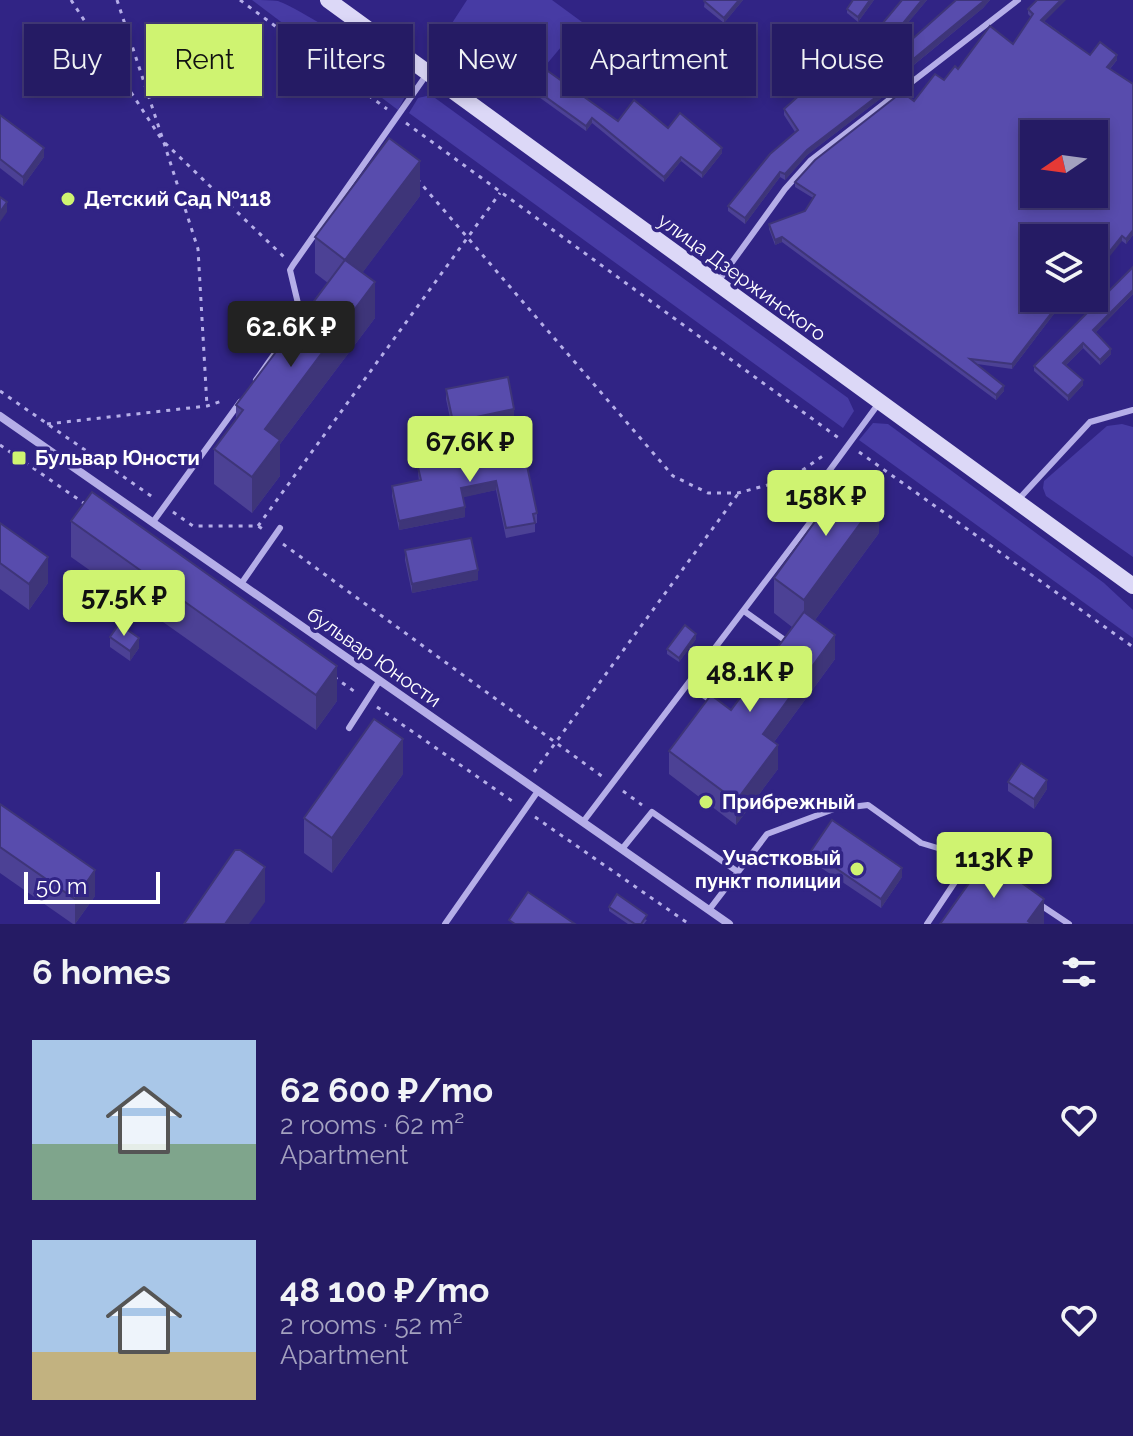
<!DOCTYPE html>
<html lang="en">
<head>
<meta charset="utf-8">
<style>
	body { margin:0; font-family:Raleway,sans-serif; background:#2d246a; color:#f1f3f6; height:100vh; display:flex; flex-direction:column; font-size:30px; white-space:nowrap }
	* { box-sizing:border-box; margin:0 }
	p { font-size:26px; color:#a3a1bf }
	.icon { flex:none; width:44px; height:44px; fill:none; stroke:currentColor; stroke-width:2; stroke-linecap:round; stroke-linejoin:round }
	.map { position:relative; height:924px; overflow:hidden }
	.sheet { display:flex; flex-direction:column; background:#251b64; flex:1 }
	.sheet>* { flex:none }
	.guide { position:absolute; left:24px; top:24px; width:1086px; height:72px; display:flex; gap:16px }
	.needle { width:52px; rotate:257deg }
	.fabs { position:absolute; left:1020px; top:120px; display:grid; gap:16px }
	.fabs a { display:grid; place-items:center; width:88px; height:88px; border-radius:0px; background:#251b64; box-shadow:0 4px 12px #0003,0 0 0 2px #423978; font-size:40px }
	.scale { position:absolute; left:24px; bottom:20px; width:136px; box-sizing:border-box; padding-left:8px; border:4px solid #fff; border-top:0; font-size:22px; line-height:28px; white-space:nowrap; color:#fff; -webkit-text-stroke:6px #312485; paint-order:stroke }
	.price { position:absolute; translate:-50% -68px; padding:0 18px; border-radius:8px; background:#cff371; color:#111; font-size:26px; line-height:52px; filter:drop-shadow(0 2px 4px #0008) }
	.price::after { content:''; position:absolute; left:50%; top:48px; width:24px; height:18px; margin-left:-12px; background:inherit; clip-path:polygon(0 0,100% 0,50% 100%) }
	.price.on { background:#222; color:#fff }
	ul { padding:0; list-style:none }
	li { display:flex; align-items:center; gap:24px; height:200px; padding:0 32px }
	li span { display:grid; place-items:center; flex:none; width:224px; height:160px; border-radius:0px; color:#555 }
	li>.icon { margin-inline-start:auto }
	span .icon { width:96px; height:96px; fill:#fffc; stroke-width:1 }
	li b { font-size:34px }
	h2 { display:flex; justify-content:space-between; align-items:center; height:96px; padding:0 32px; font-size:34px }
	.chip { padding:0 28px; border-radius:0px; background:#251b64; box-shadow:0 4px 12px #0003,0 0 0 2px #423978; font-size:28px; line-height:72px }
	.chip.on { background:#cff371; color:#111 }
	.map>svg:first-child { display:block }
	.green { fill:#473ba4 }
	.lines { fill:none; stroke-linecap:round; stroke-linejoin:round }
	.path { stroke:#b5aee8; stroke-width:3; stroke-dasharray:4 6; stroke-linecap:butt }
	.lane { stroke:#b5aee8; stroke-width:6 }
	.street { stroke:#b5aee8; stroke-width:8 }
	.secondary { stroke:#dcd8f7; stroke-width:16 }
	.wall { fill:#4c4195 }
	.shaded-wall { fill:#3e3579 }
	.building { fill:#584cad; stroke:#3e3579; stroke-width:2; fill-rule:evenodd }
	.poi-dot { fill:#cff371; stroke:#312485; stroke-width:3 }
	.labels { text-anchor:middle; stroke-width:7; stroke-linejoin:round; paint-order:stroke }
	.poi-label { font-size:20px; font-weight:bold; fill:#fff; stroke:#312485; text-anchor:start }
	.street-label { font-size:20px; fill:#fff; stroke:#312485 }
</style>
</head>
<body>
<div class="map">
<svg width="1133" height="924" viewBox="0 0 1133 924">
	<rect width="100%" height="100%" fill="#312485"/>
	<!-- green -->
	<g class="green">
		<path d="M252,0C260,0 270,0 278,1C300,9 403,71 408,91L398,110Z"/>
		<path d="M467,0H552L582,22L546,65L538,69L525,87L509,95L442,48L443,37Z"/>
		<path d="M431,95L848,398L854,411L843,428L409,113L418,98Z"/>
		<path d="M873,423L888,424L1104,583L1133,610V638L859,440Z"/>
		<path d="M1122,424L1133,427V557L1046,496L1043,488L1044,481L1107,426Z"/>
	</g>
	<g class="lines">
		<!-- path -->
		<g class="path">
			<path d="M71,0L164,143L198,249L207,406"/>
			<path d="M117,0L162,137"/>
			<path d="M240,0L387,109"/>
			<path d="M406,123L840,439"/>
			<path d="M165,143L284,257"/>
			<path d="M417,179L673,476L708,493H738L790,479L824,455"/>
			<path d="M0,391L154,498"/>
			<path d="M47,424L207,406L225,400"/>
			<path d="M0,445L85,504"/>
			<path d="M859,452L1133,647"/>
			<path d="M173,512L193,526H258L264,530"/>
			<path d="M258,526L500,193"/>
			<path d="M283,544L603,777"/>
			<path d="M334,677L358,694"/>
			<path d="M377,707L515,803"/>
			<path d="M534,772L738,494"/>
			<path d="M623,791L642,805"/>
			<path d="M535,817L689,924"/>
		</g>
		<!-- lane -->
		<g class="lane">
			<path d="M717,283L785,189L811,160L1018,0"/>
			<path d="M256,380L301,316L290,270L293,265L427,74"/>
			<path d="M1017,501L1090,422L1133,410"/>
			<path d="M153,522L240,402"/>
			<path d="M241,584L280,528"/>
			<path d="M744,611L786,641L783,644"/>
			<path d="M688,685L712,701"/>
			<path d="M349,728L380,680"/>
			<path d="M583,822L815,516L810,497L879,403"/>
			<path d="M622,849L652,812L738,872"/>
			<path d="M1039,904L1069,924"/>
			<path d="M709,910L767,834L834,809L868,805L921,843L971,858"/>
			<path d="M445,924L538,791"/>
			<path d="M927,924L971,858L986,869"/>
		</g>
		<!-- street -->
		<path class="street" d="M0,416L729,924"/>
		<!-- secondary -->
		<path class="secondary" d="M328,0L1133,586"/>
	</g>
	<!-- wall -->
	<g class="wall">
		<path d="M705,0H743L724,23L704,7Z"/>
		<path d="M853,0H874L858,22L847,13V9Z"/>
		<path d="M902,0H927L884,51L891,58L956,0H990L983,8L892,83L893,89L807,155L785,180L780,177L745,224L728,211V206L795,132L784,115V109L847,66Z"/>
		<path d="M1028,9L1090,55L1117,60L1110,69L1133,84V235L1126,244L1122,241L1094,238L1034,298H1066L1012,369L977,364L1004,391L996,400L782,242L775,245L769,229V224L805,211L813,198L795,187V182L944,80L958,69L1013,44L1031,17L1028,14Z"/>
		<path d="M525,82L618,121L668,128L722,153L702,178L681,161L664,182L592,123L586,131L525,87Z"/>
		<path d="M0,115L44,157L23,186L0,168Z"/>
		<path d="M420,196L362,273L375,318L280,444V476L252,513L214,484V449L236,419V405L328,283L315,273V237Z"/>
		<path d="M1133,267V294L1095,333L1111,354L1100,365L1083,348L1066,365L1083,385L1068,401L1034,371V366Z"/>
		<path d="M446,389L514,419L453,432L446,399Z"/>
		<path d="M522,442L537,513V523H535V532L506,538L496,490L462,497L465,517L399,530L392,496V486L419,481L417,463Z"/>
		<path d="M71,521L337,701L316,730L71,557Z"/>
		<path d="M0,523L48,583L29,610L0,589Z"/>
		<path d="M879,533L815,620L835,659L774,742L778,769L736,825L669,774V751L731,710L792,627L774,613V578Z"/>
		<path d="M405,550L478,580L412,593L405,560Z"/>
		<path d="M110,637L139,648L130,661L110,647Z"/>
		<path d="M696,639L679,662L667,654V649Z"/>
		<path d="M403,774L332,873L304,853V818Z"/>
		<path d="M1008,782L1047,789L1034,809L1008,791Z"/>
		<path d="M0,804L95,896L75,924H73L0,873Z"/>
		<path d="M811,851L902,877L881,908L811,861Z"/>
		<path d="M609,907L647,920L644,924H628L609,911Z"/>
	</g>
	<!-- shaded-wall -->
	<g class="shaded-wall">
		<path d="M739,0H743L724,23V18Z"/>
		<path d="M870,0H874L858,22V17Z"/>
		<path d="M922,0H927L882,54V49Z"/>
		<path d="M985,0H990L983,8L888,86V80Z"/>
		<path d="M1061,0H1066L1041,25V20Z"/>
		<path d="M1117,55V60L1107,72V67Z"/>
		<path d="M893,84V89L807,155L785,180V174L807,150Z"/>
		<path d="M592,118V123L586,131V126Z"/>
		<path d="M44,148V157L23,186V177Z"/>
		<path d="M722,148V153L702,178V173Z"/>
		<path d="M681,157V161L664,182V177Z"/>
		<path d="M420,161V196L345,296V260Z"/>
		<path d="M780,172V177L745,224V218Z"/>
		<path d="M7,202V212L0,222V212Z"/>
		<path d="M1133,230V235L1126,244V239Z"/>
		<path d="M1122,236V241L1094,276V271Z"/>
		<path d="M782,237V242L775,245V240Z"/>
		<path d="M375,282V318L280,444V476L252,513V477L265,429Z"/>
		<path d="M1133,290V294L1093,335V330Z"/>
		<path d="M1063,298H1066L1012,369V364Z"/>
		<path d="M1083,343V348L1063,368V363Z"/>
		<path d="M1111,349V354L1100,365V360Z"/>
		<path d="M1083,380V385L1068,401V396Z"/>
		<path d="M1004,386V391L996,400V395Z"/>
		<path d="M514,409V419L453,432V422Z"/>
		<path d="M496,481V490L461,498V488Z"/>
		<path d="M879,498V533L804,635V600Z"/>
		<path d="M465,507V517L399,530V521Z"/>
		<path d="M48,557V583L29,610V584Z"/>
		<path d="M478,570V580L412,593V584Z"/>
		<path d="M696,634V639L679,662V658Z"/>
		<path d="M835,635V659L763,757V734Z"/>
		<path d="M139,638V648L130,661V651Z"/>
		<path d="M337,666V701L316,730V695Z"/>
		<path d="M403,739V774L332,873V838Z"/>
		<path d="M778,745V769L736,825V801Z"/>
		<path d="M1047,780V789L1034,809V799Z"/>
		<path d="M265,867V902L249,924H225Z"/>
		<path d="M902,868V877L881,908V899Z"/>
		<path d="M95,870V896L75,924V899Z"/>
		<path d="M1044,899V924H1028V921Z"/>
	</g>
	<!-- building -->
	<g class="building">
		<path d="M705,0H739L724,18L704,1Z"/>
		<path d="M853,0H870L858,17L847,9Z"/>
		<path d="M902,0H922L882,49L891,58L956,0H985L888,80L893,84L807,150L785,174L780,172L745,218L728,206L770,154L798,130L784,109L839,60L847,66Z"/>
		<path d="M1037,0H1061L1041,20L1090,55L1100,42L1117,55L1107,67L1133,84V230L1126,239L1122,236L1094,271V238H1034V298H1063L1012,364L970,359L1004,386L996,395L782,237L775,240L769,224L805,211L815,195L795,182L815,160L902,92L914,101L935,74L944,80L955,66L958,69L990,26L1013,44L1033,14L1028,9ZM1034,134H1094V194H1034Z"/>
		<path d="M538,64L618,121L634,100L668,128L680,113L722,148L702,173L681,157L664,177L592,118L586,126L525,82Z"/>
		<path d="M0,115L44,148L23,177L0,159Z"/>
		<path d="M389,138L420,161L345,260L315,237Z"/>
		<path d="M0,197L7,202L0,212Z"/>
		<path d="M345,260L375,282L265,429L280,440L252,477L214,449L243,410L236,405Z"/>
		<path d="M1133,267V290L1093,330L1111,349L1100,360L1083,343L1063,363L1083,380L1068,396L1034,366Z"/>
		<path d="M508,377L514,409L453,422L446,389Z"/>
		<path d="M522,442L537,513L533,514L535,523L506,528L496,481L461,488L465,507L399,521L392,486L421,480L417,463Z"/>
		<path d="M848,476L879,498L804,600L774,578Z"/>
		<path d="M92,492L337,666L316,695L71,521Z"/>
		<path d="M0,523L48,557L29,584L0,563Z"/>
		<path d="M471,538L478,570L412,584L405,550Z"/>
		<path d="M804,612L835,635L763,734L778,745L736,801L669,751L711,695L731,710Z"/>
		<path d="M119,624L139,638L130,651L110,637Z"/>
		<path d="M685,625L696,634L679,658L667,649Z"/>
		<path d="M374,719L403,739L332,838L304,818Z"/>
		<path d="M1021,763L1047,780L1034,799L1008,782Z"/>
		<path d="M0,804L95,870L75,899L0,847Z"/>
		<path d="M832,820L902,868L881,899L811,851Z"/>
		<path d="M235,850H240L265,867L225,924H184Z"/>
		<path d="M987,858L1044,899L1028,921L1032,924H940Z"/>
		<path d="M528,892L575,924H515L509,920Z"/>
		<path d="M617,894L647,915L641,924H635L609,907Z"/>
	</g>
	<!-- markers -->
	<g class="poi-dot">
		<circle cx="68" cy="199" r="8"/>
		<rect x="11" y="450" width="16" height="16" rx="4"/>
		<circle cx="706" cy="802" r="8"/>
		<circle cx="857" cy="869" r="8"/>
	</g>
	<g class="labels">
		<!-- poi labels -->
		<g class="poi-label">
			<text x="84" y="206">Детский Сад №118</text>
			<text x="35" y="465">Бульвар Юности</text>
			<text x="722" y="809">Прибрежный</text>
			<text x="841" y="865" text-anchor="end">Участковый<tspan x="841" dy="23">пункт полиции</tspan></text>
		</g>
		<!-- street labels -->
		<g class="street-label">
			<text transform="translate(742 277) rotate(36)" y="7">улица Дзержинского</text>
			<text transform="translate(374 657) rotate(35)" y="7">бульвар Юности</text>
		</g>
	</g>
</svg>
<div class="fabs">
<a><svg class="needle" viewBox="-14 -14 28 28"><path d="M0-13l5 13h-10z" fill="#e53935"/><path d="M0 13l5-13h-10z" fill="#a3a1bf"/></svg></a>
<a><svg class="icon" aria-label="layers" viewBox="0 0 24 24"><path d="M12 4l9 5-9 5-9-5zM3 14l9 5 9-5"/></svg></a>
</div>
<div class="scale">50 m</div>
<b class="price on" style="left:291px;top:369px">62.6K ₽</b>
<b class="price" style="left:470px;top:484px">67.6K ₽</b>
<b class="price" style="left:826px;top:538px">158K ₽</b>
<b class="price" style="left:124px;top:638px">57.5K ₽</b>
<b class="price" style="left:750px;top:714px">48.1K ₽</b>
<b class="price" style="left:994px;top:900px">113K ₽</b>
<div class="guide">
<a class="chip">Buy</a>
<a class="chip on">Rent</a>
<a class="chip">Filters</a>
<a class="chip">New</a>
<a class="chip">Apartment</a>
<a class="chip">House</a>
</div>
</div>
<section class="sheet">
<h2>6 homes<svg class="icon" aria-label="filters" viewBox="0 0 24 24"><path d="M4 7h16M4 17h16"/><circle cx="9" cy="7" r="2"/><circle cx="15" cy="17" r="2"/></svg></h2>
<ul>
<li><span style="background:linear-gradient(#a9c7e8 65%,#7fa58c 0)"><svg class="icon" aria-label="home" viewBox="0 0 24 24"><path d="M3 11l9-7 9 7M6 9v11h12V9"/></svg></span><div><b>62 600 ₽/mo</b><p>2 rooms · 62 m²</p><p>Apartment</p></div><svg class="icon" aria-label="heart" viewBox="0 0 24 24"><path d="M12 20l-8-8c-3-5 5-10 8-4 3-6 11-1 8 4z"/></svg></li>
<li><span style="background:linear-gradient(#a9c7e8 70%,#c2b280 0)"><svg class="icon" aria-label="home" viewBox="0 0 24 24"><path d="M3 11l9-7 9 7M6 9v11h12V9"/></svg></span><div><b>48 100 ₽/mo</b><p>2 rooms · 52 m²</p><p>Apartment</p></div><svg class="icon" aria-label="heart" viewBox="0 0 24 24"><path d="M12 20l-8-8c-3-5 5-10 8-4 3-6 11-1 8 4z"/></svg></li>
</ul>
</section>
</body>
</html>
